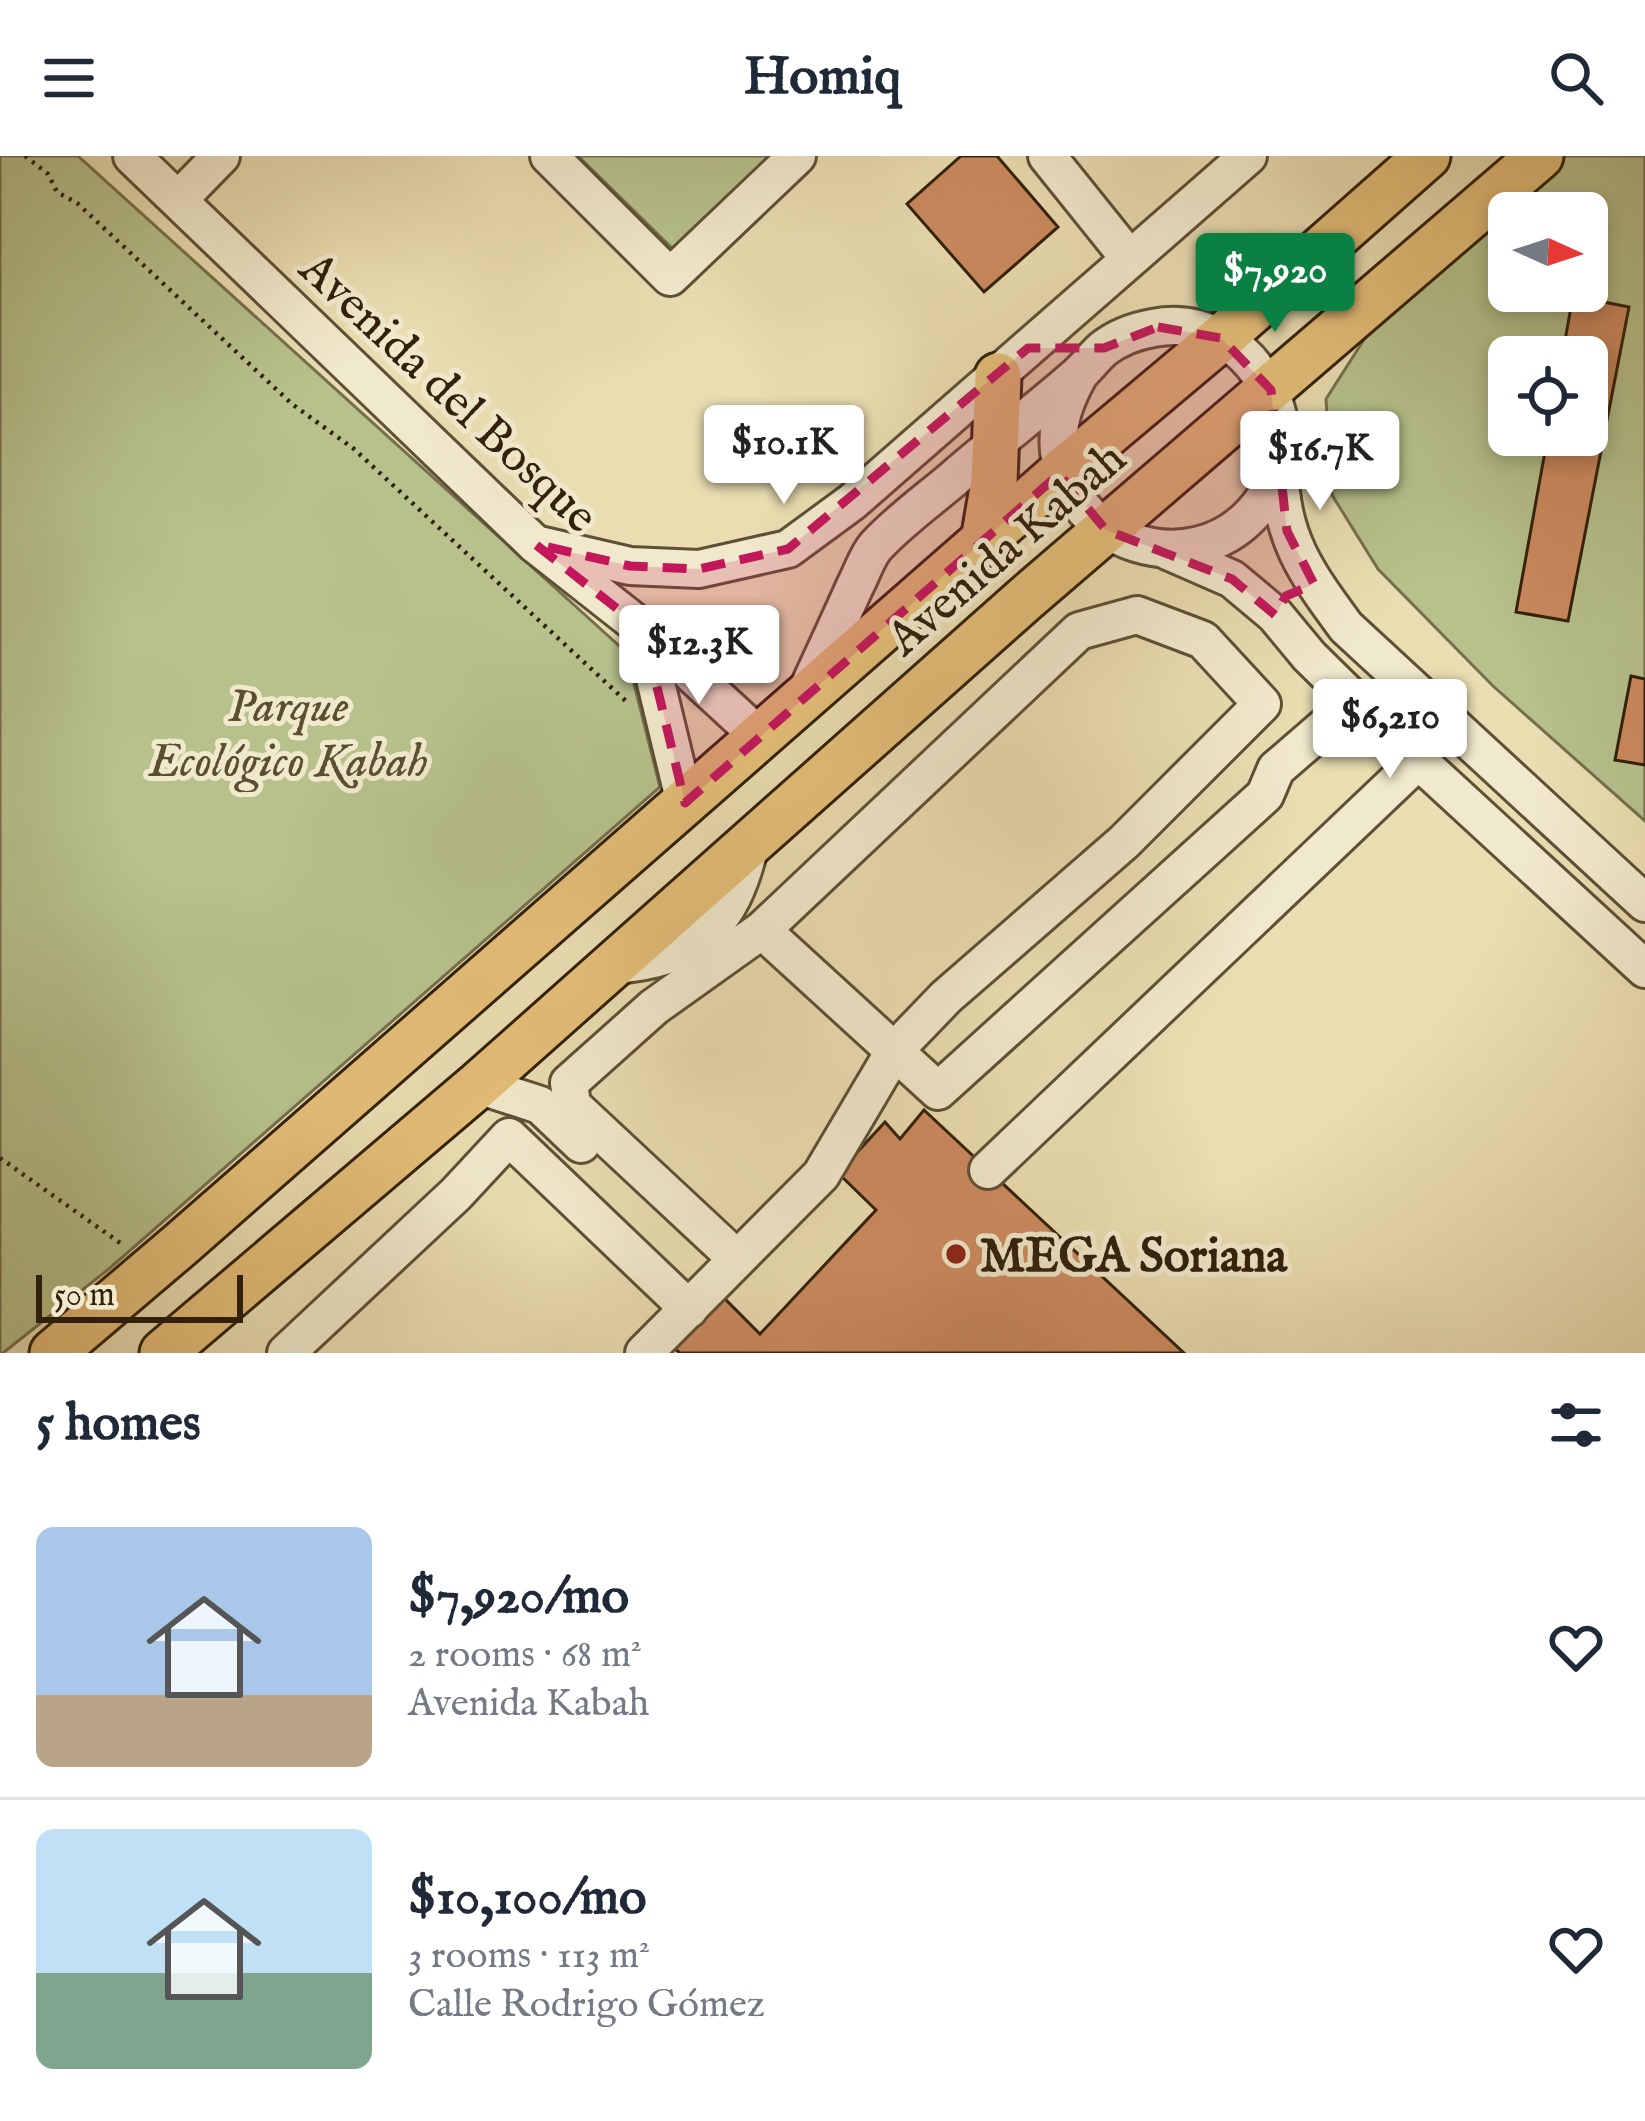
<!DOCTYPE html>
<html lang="en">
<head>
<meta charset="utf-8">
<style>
	body { margin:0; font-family:"IM FELL English",serif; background:#f6f6f7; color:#1f2937; height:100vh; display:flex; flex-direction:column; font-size:45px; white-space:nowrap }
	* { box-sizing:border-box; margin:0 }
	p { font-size:39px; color:#747a83 }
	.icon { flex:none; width:66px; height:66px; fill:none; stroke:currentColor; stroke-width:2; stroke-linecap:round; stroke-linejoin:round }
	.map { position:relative; height:1197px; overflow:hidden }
	.side { display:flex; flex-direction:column; background:#fff; flex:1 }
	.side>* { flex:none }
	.needle { width:78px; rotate:93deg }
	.fabs { position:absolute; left:1488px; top:36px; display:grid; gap:24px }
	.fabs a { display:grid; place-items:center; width:120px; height:120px; border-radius:18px; background:#fff; box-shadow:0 6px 18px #0003; font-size:60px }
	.scale { position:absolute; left:36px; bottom:30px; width:207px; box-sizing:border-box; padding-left:12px; border:6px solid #31200c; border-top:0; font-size:33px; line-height:42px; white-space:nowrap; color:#31200c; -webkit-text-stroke:9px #f1e9cc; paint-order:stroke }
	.price { position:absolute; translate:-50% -102px; padding:0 27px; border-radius:12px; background:#fff; color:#222; font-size:39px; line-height:78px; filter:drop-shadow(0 3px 6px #0008) }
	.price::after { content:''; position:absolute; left:50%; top:72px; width:36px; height:27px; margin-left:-18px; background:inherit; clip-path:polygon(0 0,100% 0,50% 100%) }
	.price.on { background:#0b8043; color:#fff }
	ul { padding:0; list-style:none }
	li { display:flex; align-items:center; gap:36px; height:300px; padding:0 36px }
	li+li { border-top:3px solid #e0e1e3 }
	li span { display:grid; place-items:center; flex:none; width:336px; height:240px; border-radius:18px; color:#555 }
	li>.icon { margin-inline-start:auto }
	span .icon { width:144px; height:144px; fill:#fffc; stroke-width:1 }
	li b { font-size:51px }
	h2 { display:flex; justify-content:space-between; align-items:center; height:144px; padding:0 36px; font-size:51px }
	header { display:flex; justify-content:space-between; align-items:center; height:156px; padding:0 36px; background:#fff; font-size:54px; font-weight:700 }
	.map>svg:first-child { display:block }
	.green { fill:#b6c18c; stroke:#74704c; stroke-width:3; fill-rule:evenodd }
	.building { fill:#cc8a5f; stroke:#31200c; stroke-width:3 }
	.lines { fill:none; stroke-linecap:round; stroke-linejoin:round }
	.minor-casing { stroke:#5f4f35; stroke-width:42 }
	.major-casing { stroke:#31200c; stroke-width:51 }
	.path { stroke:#31200c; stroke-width:4.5; stroke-dasharray:3 6; stroke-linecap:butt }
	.minor { stroke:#f1e9cc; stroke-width:36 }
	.major { stroke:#e4be78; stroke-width:45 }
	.marked { fill:#c2185b; fill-opacity:0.2; stroke:#c2185b; stroke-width:9; stroke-dasharray:24 15; stroke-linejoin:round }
	.poi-dot { fill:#8f2418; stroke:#f1e9cc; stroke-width:4.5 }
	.labels { text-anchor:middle; stroke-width:10; stroke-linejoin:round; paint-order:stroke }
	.street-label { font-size:48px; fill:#31200c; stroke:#f1e9cc }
	.park-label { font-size:48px; font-style:italic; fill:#595032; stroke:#f1e9cc }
	.poi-label { font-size:48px; font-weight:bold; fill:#31200c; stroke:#f1e9cc; text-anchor:start }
</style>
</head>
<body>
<header><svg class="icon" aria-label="menu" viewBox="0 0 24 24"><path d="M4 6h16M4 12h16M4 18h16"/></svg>Homiq<svg class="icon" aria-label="search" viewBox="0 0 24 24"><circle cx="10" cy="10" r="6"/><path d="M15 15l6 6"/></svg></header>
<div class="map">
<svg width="1645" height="1197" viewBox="0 0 1645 1197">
	<rect width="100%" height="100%" fill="#e9ddb1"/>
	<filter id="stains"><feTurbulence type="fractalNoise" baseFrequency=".00167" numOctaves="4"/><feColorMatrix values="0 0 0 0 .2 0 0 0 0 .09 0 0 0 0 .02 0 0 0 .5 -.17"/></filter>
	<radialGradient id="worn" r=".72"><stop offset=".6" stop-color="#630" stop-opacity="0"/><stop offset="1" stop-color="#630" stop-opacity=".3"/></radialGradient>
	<!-- green -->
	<g class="green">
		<path d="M0,0H78L626,496L660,631L110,1112L3,1197H0Z"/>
		<path d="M578,0H770L673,93Z"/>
		<path d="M1565,0H1645V665L1493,530L1378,413L1332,339L1326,243L1369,176ZM1509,57H1587V135H1509ZM1509,201H1587V279H1509Z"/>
	</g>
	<!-- building -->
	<g class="building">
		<path d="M961,0H997L1058,71L984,136L907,48Z"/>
		<path d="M1573,140L1629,151L1568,465L1516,456L1548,279H1587V201H1562Z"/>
		<path d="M1631,520L1645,523V609L1615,604Z"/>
		<path d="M924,954L1184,1197H680L675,1193L724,1142L760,1178L876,1054L838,1017L885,966L900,983Z"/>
	</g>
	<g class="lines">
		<defs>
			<g id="minor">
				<path d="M132,0L535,388L643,473L760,581"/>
				<path d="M549,0L670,121L797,0"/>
				<path d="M1047,0L1129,102"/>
				<path d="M179,43L221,0"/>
				<path d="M1280,311C1279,380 1307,418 1346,471L1645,747"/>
				<path d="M535,388L630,410L699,413L788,393L852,346L1248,0"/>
				<path d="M1168,395L1232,423L1275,459L1309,500L1369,559L1645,813"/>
				<path d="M643,473L685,647"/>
				<path d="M806,537C822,502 839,466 855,430C862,417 867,400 876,390C898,366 927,345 952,324C993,288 1037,255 1078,219C1087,211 1094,201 1103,193C1117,182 1136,175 1153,172C1254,152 1321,283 1253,357C1190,426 1070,389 1059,295C1056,266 1066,242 1080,217"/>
				<path d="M762,774L938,935L1265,639L1276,613L1356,544"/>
				<path d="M612,809C696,804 731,770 750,689"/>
				<path d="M478,929L540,949L581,988"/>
				<path d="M988,1014L1420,603"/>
				<path d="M286,1197L456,1038L509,981L689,1153"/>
				<path d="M644,1197L821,1019L895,894L946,841L1124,686L1262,548L1203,484L1137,459L1079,475L762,774L654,851L569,927L572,949L737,1103"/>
			</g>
			<g id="major">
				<path d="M984,385L994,326L998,220"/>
				<path d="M53,1197L180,1089L1064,314L1221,182L1427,0"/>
				<path d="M163,1197L478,929L1025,443L1540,0"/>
			</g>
		</defs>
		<!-- minor casing -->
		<use href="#minor" class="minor-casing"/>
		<!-- major casing -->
		<use href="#major" class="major-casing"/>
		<!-- path -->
		<g class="path">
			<path d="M25,0L48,18L57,36L77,47L292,248L354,293L628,547"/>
			<path d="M0,1002L123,1089"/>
		</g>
		<!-- minor -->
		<use href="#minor" class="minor"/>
		<!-- major -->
		<use href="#major" class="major"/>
	</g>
	<!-- marked area -->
	<path class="marked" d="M1158,171L1221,182L1271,234L1287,375L1314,428L1286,440L1275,459L1232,423L1106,374L1059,318L685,647L643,473L535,388L630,410L699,413L788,393L1028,192H1104Z"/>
	<!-- markers -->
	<circle class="poi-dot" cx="956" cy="1098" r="12"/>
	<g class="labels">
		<!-- street labels -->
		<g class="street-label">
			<text transform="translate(450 235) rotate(43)" y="17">Avenida del Bosque</text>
			<text transform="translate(1005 391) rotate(-41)" y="17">Avenida Kabah</text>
		</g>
		<!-- park labels -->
		<g class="park-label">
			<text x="288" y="565">Parque<tspan x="288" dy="55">Ecológico Kabah</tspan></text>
		</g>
		<!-- poi labels -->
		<g class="poi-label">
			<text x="980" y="1115">MEGA Soriana</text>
		</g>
	</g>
	<rect width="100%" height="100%" filter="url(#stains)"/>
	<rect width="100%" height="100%" fill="url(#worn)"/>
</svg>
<div class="fabs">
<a><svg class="needle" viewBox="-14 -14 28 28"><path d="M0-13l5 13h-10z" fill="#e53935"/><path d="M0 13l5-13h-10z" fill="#747a83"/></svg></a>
<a><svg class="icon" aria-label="locate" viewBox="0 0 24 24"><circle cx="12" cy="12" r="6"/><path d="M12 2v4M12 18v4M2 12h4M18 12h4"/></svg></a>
</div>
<div class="scale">50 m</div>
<b class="price on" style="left:1275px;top:179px">$7,920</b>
<b class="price" style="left:784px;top:351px">$10.1K</b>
<b class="price" style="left:1320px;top:357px">$16.7K</b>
<b class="price" style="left:699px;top:551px">$12.3K</b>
<b class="price" style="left:1390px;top:625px">$6,210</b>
</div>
<section class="side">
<h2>5 homes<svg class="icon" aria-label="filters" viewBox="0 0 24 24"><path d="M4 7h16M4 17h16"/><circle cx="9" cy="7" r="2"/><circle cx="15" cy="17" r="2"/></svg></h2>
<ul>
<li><span style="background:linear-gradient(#a9c7e8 70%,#b9a48a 0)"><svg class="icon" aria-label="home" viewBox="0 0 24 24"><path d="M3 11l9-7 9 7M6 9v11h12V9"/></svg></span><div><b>$7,920/mo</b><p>2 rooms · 68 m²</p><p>Avenida Kabah</p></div><svg class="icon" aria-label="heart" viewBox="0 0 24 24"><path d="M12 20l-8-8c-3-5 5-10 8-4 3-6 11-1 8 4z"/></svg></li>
<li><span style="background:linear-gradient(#bfe0f5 60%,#7fa58c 0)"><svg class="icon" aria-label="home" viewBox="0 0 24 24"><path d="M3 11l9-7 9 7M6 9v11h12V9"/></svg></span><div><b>$10,100/mo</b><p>3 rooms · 113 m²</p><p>Calle Rodrigo Gómez</p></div><svg class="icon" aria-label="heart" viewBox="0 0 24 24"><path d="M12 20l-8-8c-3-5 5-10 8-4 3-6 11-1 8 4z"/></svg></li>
</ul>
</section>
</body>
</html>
